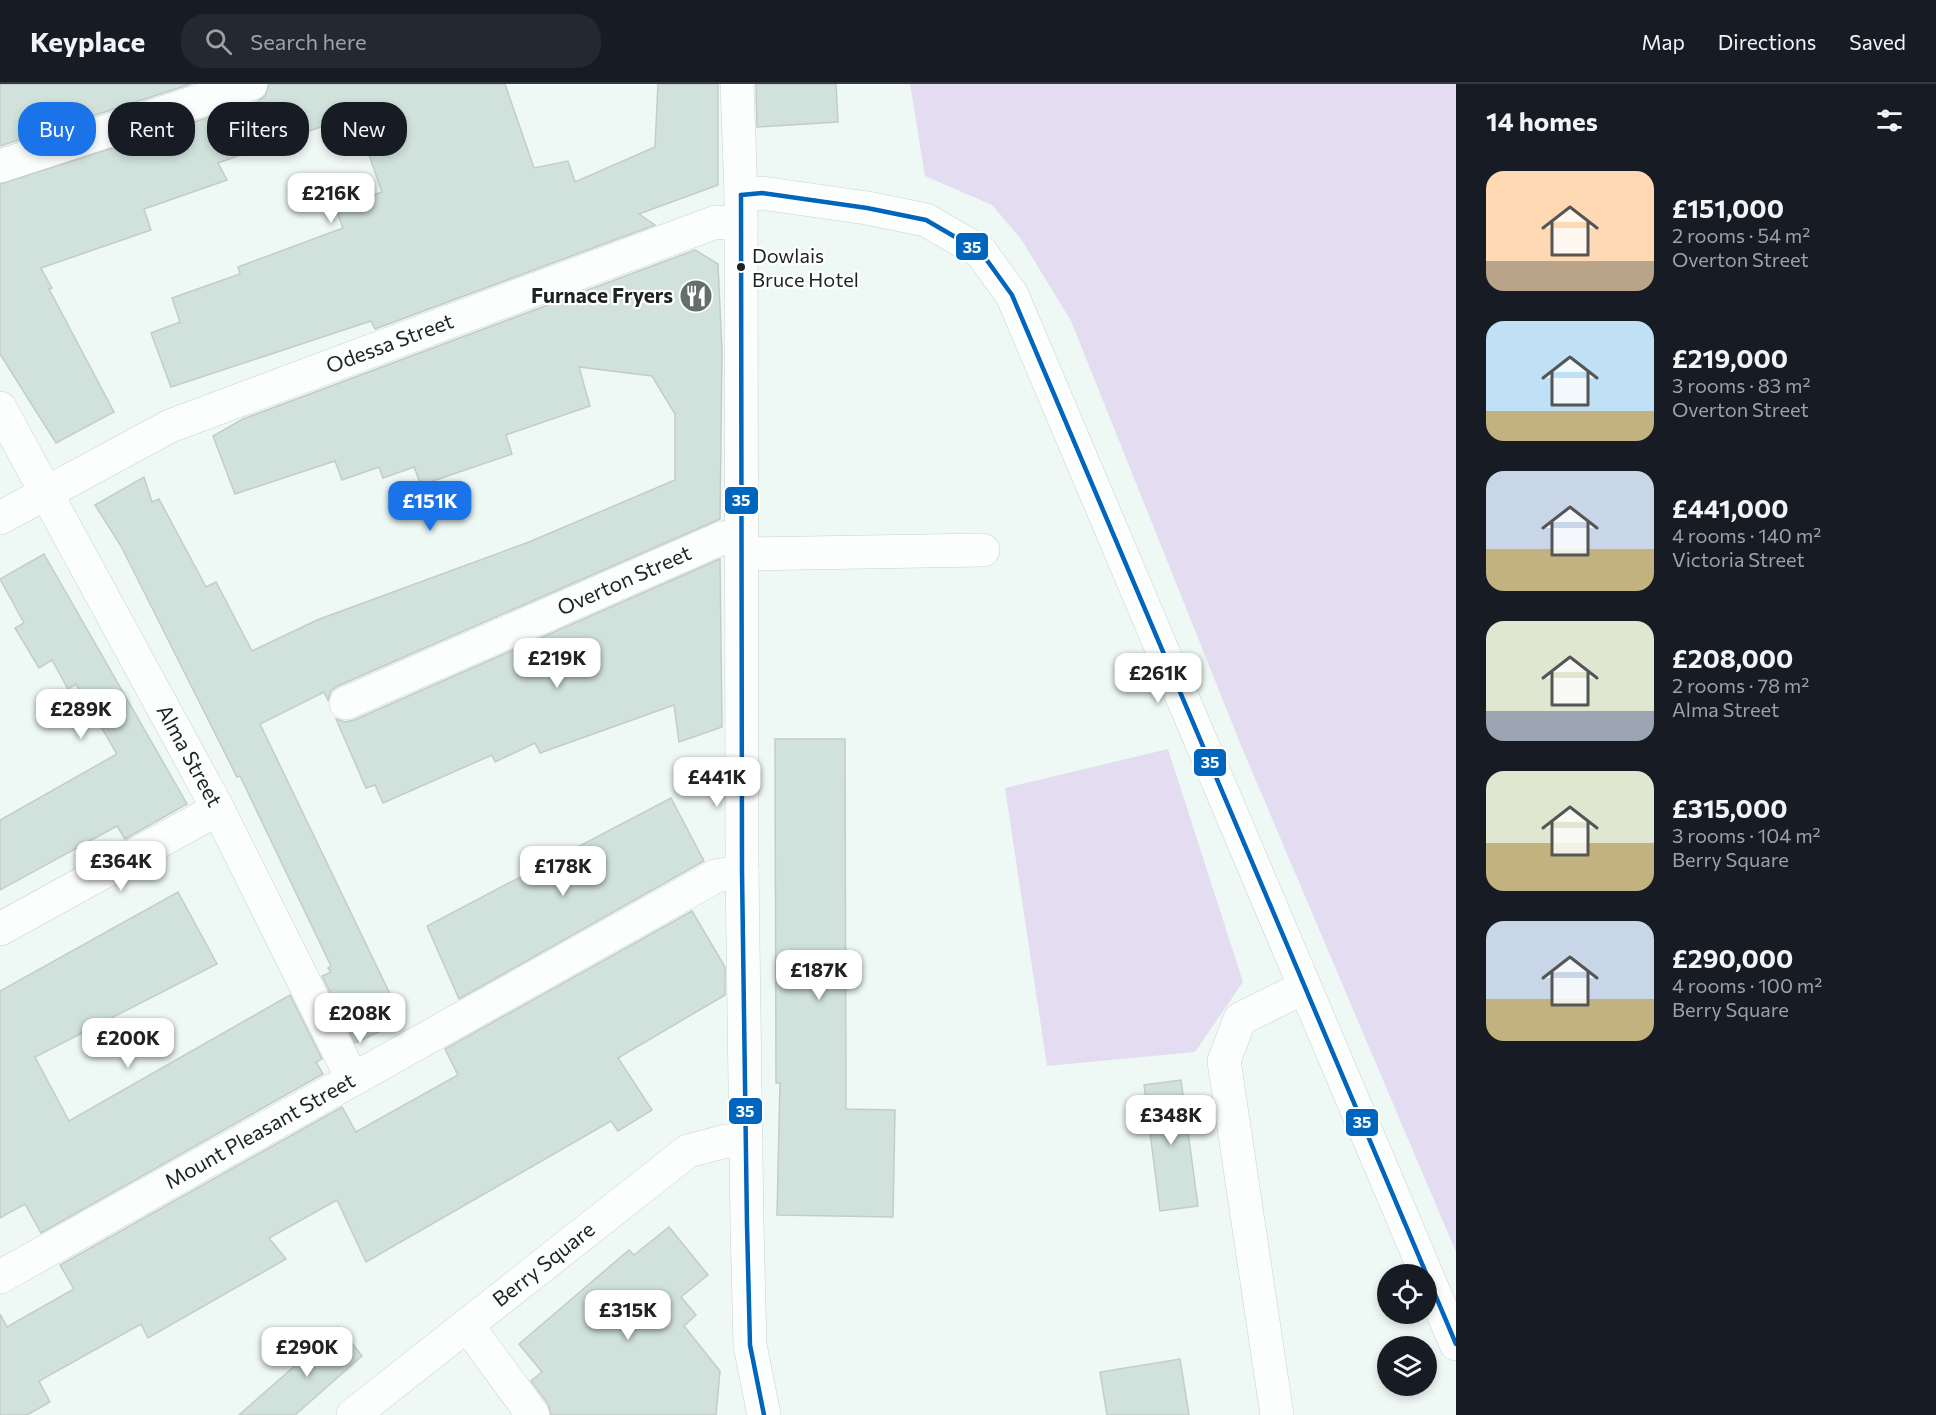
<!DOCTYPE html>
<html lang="en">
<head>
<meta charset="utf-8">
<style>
	body { margin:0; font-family:Commissioner,sans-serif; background:#242831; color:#f1f3f6; height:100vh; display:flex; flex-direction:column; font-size:22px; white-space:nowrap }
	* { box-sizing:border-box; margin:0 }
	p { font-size:20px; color:#9ea1a6 }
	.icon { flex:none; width:33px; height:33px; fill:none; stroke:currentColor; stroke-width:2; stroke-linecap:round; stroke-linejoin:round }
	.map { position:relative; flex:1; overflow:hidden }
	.panel { display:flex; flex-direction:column; background:#171b24; width:480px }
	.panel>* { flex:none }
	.guide { position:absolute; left:18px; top:18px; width:570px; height:54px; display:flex; gap:12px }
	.controls { position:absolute; left:1377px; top:1180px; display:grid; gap:12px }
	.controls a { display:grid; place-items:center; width:60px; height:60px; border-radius:50%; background:#171b24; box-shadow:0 3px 9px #0003; font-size:30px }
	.price { position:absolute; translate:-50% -51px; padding:0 14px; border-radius:12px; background:#fff; color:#222; font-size:20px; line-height:39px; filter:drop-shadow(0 2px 3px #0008) }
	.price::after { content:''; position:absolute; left:50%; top:36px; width:18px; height:14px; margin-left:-9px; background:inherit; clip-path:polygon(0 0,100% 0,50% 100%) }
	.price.on { background:#1a73e8; color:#fff }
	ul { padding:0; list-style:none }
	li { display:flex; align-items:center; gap:18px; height:150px; padding:0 30px }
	li span { display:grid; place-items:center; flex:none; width:168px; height:120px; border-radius:18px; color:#555 }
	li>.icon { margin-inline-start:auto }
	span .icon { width:72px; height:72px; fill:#fffc; stroke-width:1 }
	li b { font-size:26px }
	h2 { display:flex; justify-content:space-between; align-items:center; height:72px; padding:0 30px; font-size:26px }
	.tag { padding:0 21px; border-radius:24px; background:#171b24; box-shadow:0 3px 9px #0003; font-size:21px; line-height:54px }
	.tag.on { background:#1a73e8; color:#fff }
	header { display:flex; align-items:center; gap:36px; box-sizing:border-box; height:84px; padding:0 30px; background:#171b24; border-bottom:2px solid #363941 }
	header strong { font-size:28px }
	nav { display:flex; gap:33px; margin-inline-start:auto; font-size:21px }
	.search { width:420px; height:54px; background:#242831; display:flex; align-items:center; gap:15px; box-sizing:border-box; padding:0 21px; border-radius:24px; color:#9ea1a6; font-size:22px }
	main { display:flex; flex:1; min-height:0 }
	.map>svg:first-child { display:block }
	.green { fill:#e4ddf1 }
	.building { fill:#d1e2dd; stroke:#c4ccc9; stroke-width:1.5 }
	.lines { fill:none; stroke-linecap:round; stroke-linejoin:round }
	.minor-casing { stroke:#cad2d0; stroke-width:34 }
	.minor { stroke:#fcfefe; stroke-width:33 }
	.bus-1-casing { stroke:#fff; stroke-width:9 }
	.bus-1 { stroke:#0065bd; stroke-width:4.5 }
	.bus-dot { fill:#1c2320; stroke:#fff; stroke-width:2 }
	.labels { text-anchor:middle; stroke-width:4.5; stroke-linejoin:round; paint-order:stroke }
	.bus-label { font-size:20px; fill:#1c2320; stroke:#fff; text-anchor:start }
	.poi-label { font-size:21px; font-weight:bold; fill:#1c2320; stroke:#fff; text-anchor:end }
	.street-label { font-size:21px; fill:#1c2320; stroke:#fff }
	.line-badge { stroke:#fff; stroke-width:2 }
	.badge-label { font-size:16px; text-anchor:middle; font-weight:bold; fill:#fff }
</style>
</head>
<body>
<header>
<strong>Keyplace</strong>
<div class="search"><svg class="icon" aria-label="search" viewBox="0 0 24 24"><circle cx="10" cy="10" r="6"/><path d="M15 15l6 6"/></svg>Search here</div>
<nav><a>Map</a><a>Directions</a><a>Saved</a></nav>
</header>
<main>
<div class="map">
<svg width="1456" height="1331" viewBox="0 0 1456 1331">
	<rect width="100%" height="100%" fill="#eef8f5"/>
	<!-- green -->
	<g class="green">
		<path d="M910,0H1456V1168L1240,659L1071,237L1021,155L992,121L925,92Z"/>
		<path d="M1168,665L1243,898L1195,968L1047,982L1005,704Z"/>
	</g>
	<!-- building -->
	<g class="building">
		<path d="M0,0H191L0,62Z"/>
		<path d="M269,0H505L534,84L568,77L575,98L655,63L658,0H718V101L639,130L655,141L375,245L371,237L171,303L151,249L180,238L172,214L240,190L238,183L343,144L336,125L382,108L355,31L218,79L227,96L144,125L151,146L41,184L52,204L49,205L114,328L56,359L0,270V100L257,18L265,12Z"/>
		<path d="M756,0H836L838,38L757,43Z"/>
		<path d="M695,166L718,180L722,267L720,435L338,602L331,607L328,616L324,608L260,640L403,937L355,959L322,892L331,888L328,884L331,882L240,692L237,693L121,462L95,421L144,393L152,418L159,415L206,503L216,498L252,567L317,536L529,458L675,396V330L652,292L579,283L590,322L506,351L512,370L421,401L414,383L383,394L379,383L342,396L335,377L235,410L213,352L243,335Z"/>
		<path d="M44,470L187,720L125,755L117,742L0,806V736L117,670L76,600L68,605L52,576L39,584L15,544L24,539L0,495Z"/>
		<path d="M720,475L722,643L679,658L674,621L540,669L535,659L495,678L492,671L383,719L375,701L366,704L336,635L345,638L354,636Z"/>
		<path d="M775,655H845L846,1025L895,1026L893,1133L777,1131L780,999H776Z"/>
		<path d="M671,714L704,777L459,915L427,842Z"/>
		<path d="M178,808L217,880L35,973L69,1037L290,911L322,975L316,978L323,990L41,1149L25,1120L0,1134V907Z"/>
		<path d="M692,827L725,883V911L618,974L652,1026L618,1047L611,1037L366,1178L337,1116L269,1154L286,1175L148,1254L141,1240L39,1297L50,1318L27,1331H0V1230L7,1243L74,1205L60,1181L342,1023L356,1048L458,991L445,965Z"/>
		<path d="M1181,996L1198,1122L1160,1127L1144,1001Z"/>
		<path d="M669,1143L708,1191L681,1213L696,1231L684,1242L720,1287L716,1331H551L548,1320L531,1297L542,1288L519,1260L629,1166L634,1171Z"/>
		<path d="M339,1243L362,1272L295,1331H239Z"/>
		<path d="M1180,1275L1189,1331H1107L1100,1288Z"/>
	</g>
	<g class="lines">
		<defs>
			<g id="minor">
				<path d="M737,0L741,111L742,787L747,1141L750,1261L764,1331"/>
				<path d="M0,82L251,0"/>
				<path d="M741,111L762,109L867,124L926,136L981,168L1012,211L1456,1260"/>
				<path id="s1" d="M0,324L218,725L352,994"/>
				<path id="s2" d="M0,434L170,342L716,138L741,140"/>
				<path d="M741,470L983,466"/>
				<path id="s3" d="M346,619L722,454L741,452"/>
				<path d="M0,845L218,725"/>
				<path id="s4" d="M0,1193L716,792L742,787"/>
				<path d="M467,1241L533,1331"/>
				<path id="s5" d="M353,1331L688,1067L726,1057L746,1058"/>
				<path d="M1277,1331L1224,977L1240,935L1305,903"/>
			</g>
		</defs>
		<!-- minor casing -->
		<use href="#minor" class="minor-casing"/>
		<!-- minor -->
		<use href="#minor" class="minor"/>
		<defs>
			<g id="bus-1">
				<path d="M741,111L762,109L867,124L926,136L981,168L1012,211L1456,1260"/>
				<path d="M741,111L742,787L747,1141L750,1261L764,1331"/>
			</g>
		</defs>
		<!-- bus-1 casing -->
		<use href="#bus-1" class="bus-1-casing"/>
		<!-- bus-1 -->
		<use href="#bus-1" class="bus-1"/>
	</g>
	<!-- icons -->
	<defs>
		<symbol id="restaurant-disc" viewBox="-11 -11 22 22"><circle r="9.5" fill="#666e6b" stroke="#fff"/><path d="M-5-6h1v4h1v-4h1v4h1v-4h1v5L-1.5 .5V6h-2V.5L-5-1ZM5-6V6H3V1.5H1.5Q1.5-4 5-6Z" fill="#fff"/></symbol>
	</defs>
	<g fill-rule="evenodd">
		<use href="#restaurant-disc" x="677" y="193" width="38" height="38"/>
	</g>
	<!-- markers -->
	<circle class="bus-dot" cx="741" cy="183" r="5"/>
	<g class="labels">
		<!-- bus labels -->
		<g class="bus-label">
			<text x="752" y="179">Dowlais<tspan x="752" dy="24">Bruce Hotel</tspan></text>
		</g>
		<!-- poi labels -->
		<g class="poi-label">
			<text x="673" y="219">Furnace Fryers</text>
		</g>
		<!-- street labels -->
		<g class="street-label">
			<text dy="7" stroke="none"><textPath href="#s2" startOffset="428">Odessa Street</textPath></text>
			<text dy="7" stroke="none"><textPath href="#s3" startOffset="304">Overton Street</textPath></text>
			<text dy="7" stroke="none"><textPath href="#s1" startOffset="396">Alma Street</textPath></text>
			<text dy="7" stroke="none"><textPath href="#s4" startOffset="298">Mount Pleasant Street</textPath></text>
			<text dy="7" stroke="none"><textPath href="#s5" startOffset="243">Berry Square</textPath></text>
		</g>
	</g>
	<g class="line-badge">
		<rect x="955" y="148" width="34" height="29" rx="6" fill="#0065bd"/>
		<rect x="724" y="402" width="35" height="29" rx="6" fill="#0065bd"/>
		<rect x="1193" y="664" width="34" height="29" rx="6" fill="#0065bd"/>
		<rect x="728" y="1013" width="35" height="28" rx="6" fill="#0065bd"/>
		<rect x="1345" y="1024" width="34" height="29" rx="6" fill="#0065bd"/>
	</g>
	<g class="badge-label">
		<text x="972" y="169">35</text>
		<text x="741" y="422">35</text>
		<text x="1210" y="684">35</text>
		<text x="745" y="1033">35</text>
		<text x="1362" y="1044">35</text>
	</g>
</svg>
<div class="controls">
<a><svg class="icon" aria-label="locate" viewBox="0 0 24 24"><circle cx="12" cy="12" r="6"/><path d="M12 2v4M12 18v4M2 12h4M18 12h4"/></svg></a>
<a><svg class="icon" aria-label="layers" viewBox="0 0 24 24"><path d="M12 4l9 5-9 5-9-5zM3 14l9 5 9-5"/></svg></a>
</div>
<b class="price" style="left:331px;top:140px">£216K</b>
<b class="price on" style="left:430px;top:448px">£151K</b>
<b class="price" style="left:557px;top:605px">£219K</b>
<b class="price" style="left:1158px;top:620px">£261K</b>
<b class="price" style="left:81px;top:656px">£289K</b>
<b class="price" style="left:717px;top:724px">£441K</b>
<b class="price" style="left:121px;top:808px">£364K</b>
<b class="price" style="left:563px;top:813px">£178K</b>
<b class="price" style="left:819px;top:917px">£187K</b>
<b class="price" style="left:360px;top:960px">£208K</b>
<b class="price" style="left:128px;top:985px">£200K</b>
<b class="price" style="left:1171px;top:1062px">£348K</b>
<b class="price" style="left:628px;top:1257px">£315K</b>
<b class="price" style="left:307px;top:1294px">£290K</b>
<div class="guide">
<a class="tag on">Buy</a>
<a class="tag">Rent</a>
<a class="tag">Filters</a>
<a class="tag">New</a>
</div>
</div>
<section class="panel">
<h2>14 homes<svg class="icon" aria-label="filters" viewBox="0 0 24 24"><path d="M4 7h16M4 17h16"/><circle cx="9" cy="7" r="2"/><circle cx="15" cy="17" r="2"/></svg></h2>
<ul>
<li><span style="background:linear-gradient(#ffd9b3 75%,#b9a48a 0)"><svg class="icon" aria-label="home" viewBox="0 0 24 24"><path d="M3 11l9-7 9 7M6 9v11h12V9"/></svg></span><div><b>£151,000</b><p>2 rooms · 54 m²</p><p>Overton Street</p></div></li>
<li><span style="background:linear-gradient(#bfe0f5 75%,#c2b280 0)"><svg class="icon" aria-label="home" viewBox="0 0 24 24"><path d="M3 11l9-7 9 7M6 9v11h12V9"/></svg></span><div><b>£219,000</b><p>3 rooms · 83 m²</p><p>Overton Street</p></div></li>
<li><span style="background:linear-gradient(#c9d6e8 65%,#c2b280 0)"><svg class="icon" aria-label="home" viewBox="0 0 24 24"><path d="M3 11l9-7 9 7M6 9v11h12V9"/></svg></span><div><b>£441,000</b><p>4 rooms · 140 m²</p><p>Victoria Street</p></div></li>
<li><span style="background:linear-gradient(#dfe7d0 75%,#9aa5b1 0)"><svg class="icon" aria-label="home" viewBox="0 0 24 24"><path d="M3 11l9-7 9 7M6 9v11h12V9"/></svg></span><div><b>£208,000</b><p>2 rooms · 78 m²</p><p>Alma Street</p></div></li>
<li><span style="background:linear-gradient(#dfe7d0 60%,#c2b280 0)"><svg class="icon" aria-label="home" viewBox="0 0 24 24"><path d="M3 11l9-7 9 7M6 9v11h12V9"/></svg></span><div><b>£315,000</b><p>3 rooms · 104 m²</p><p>Berry Square</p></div></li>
<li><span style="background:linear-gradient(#c9d6e8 65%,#c2b280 0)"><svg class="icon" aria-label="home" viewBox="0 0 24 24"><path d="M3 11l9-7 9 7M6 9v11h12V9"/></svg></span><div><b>£290,000</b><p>4 rooms · 100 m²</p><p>Berry Square</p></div></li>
</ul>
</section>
</main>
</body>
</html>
